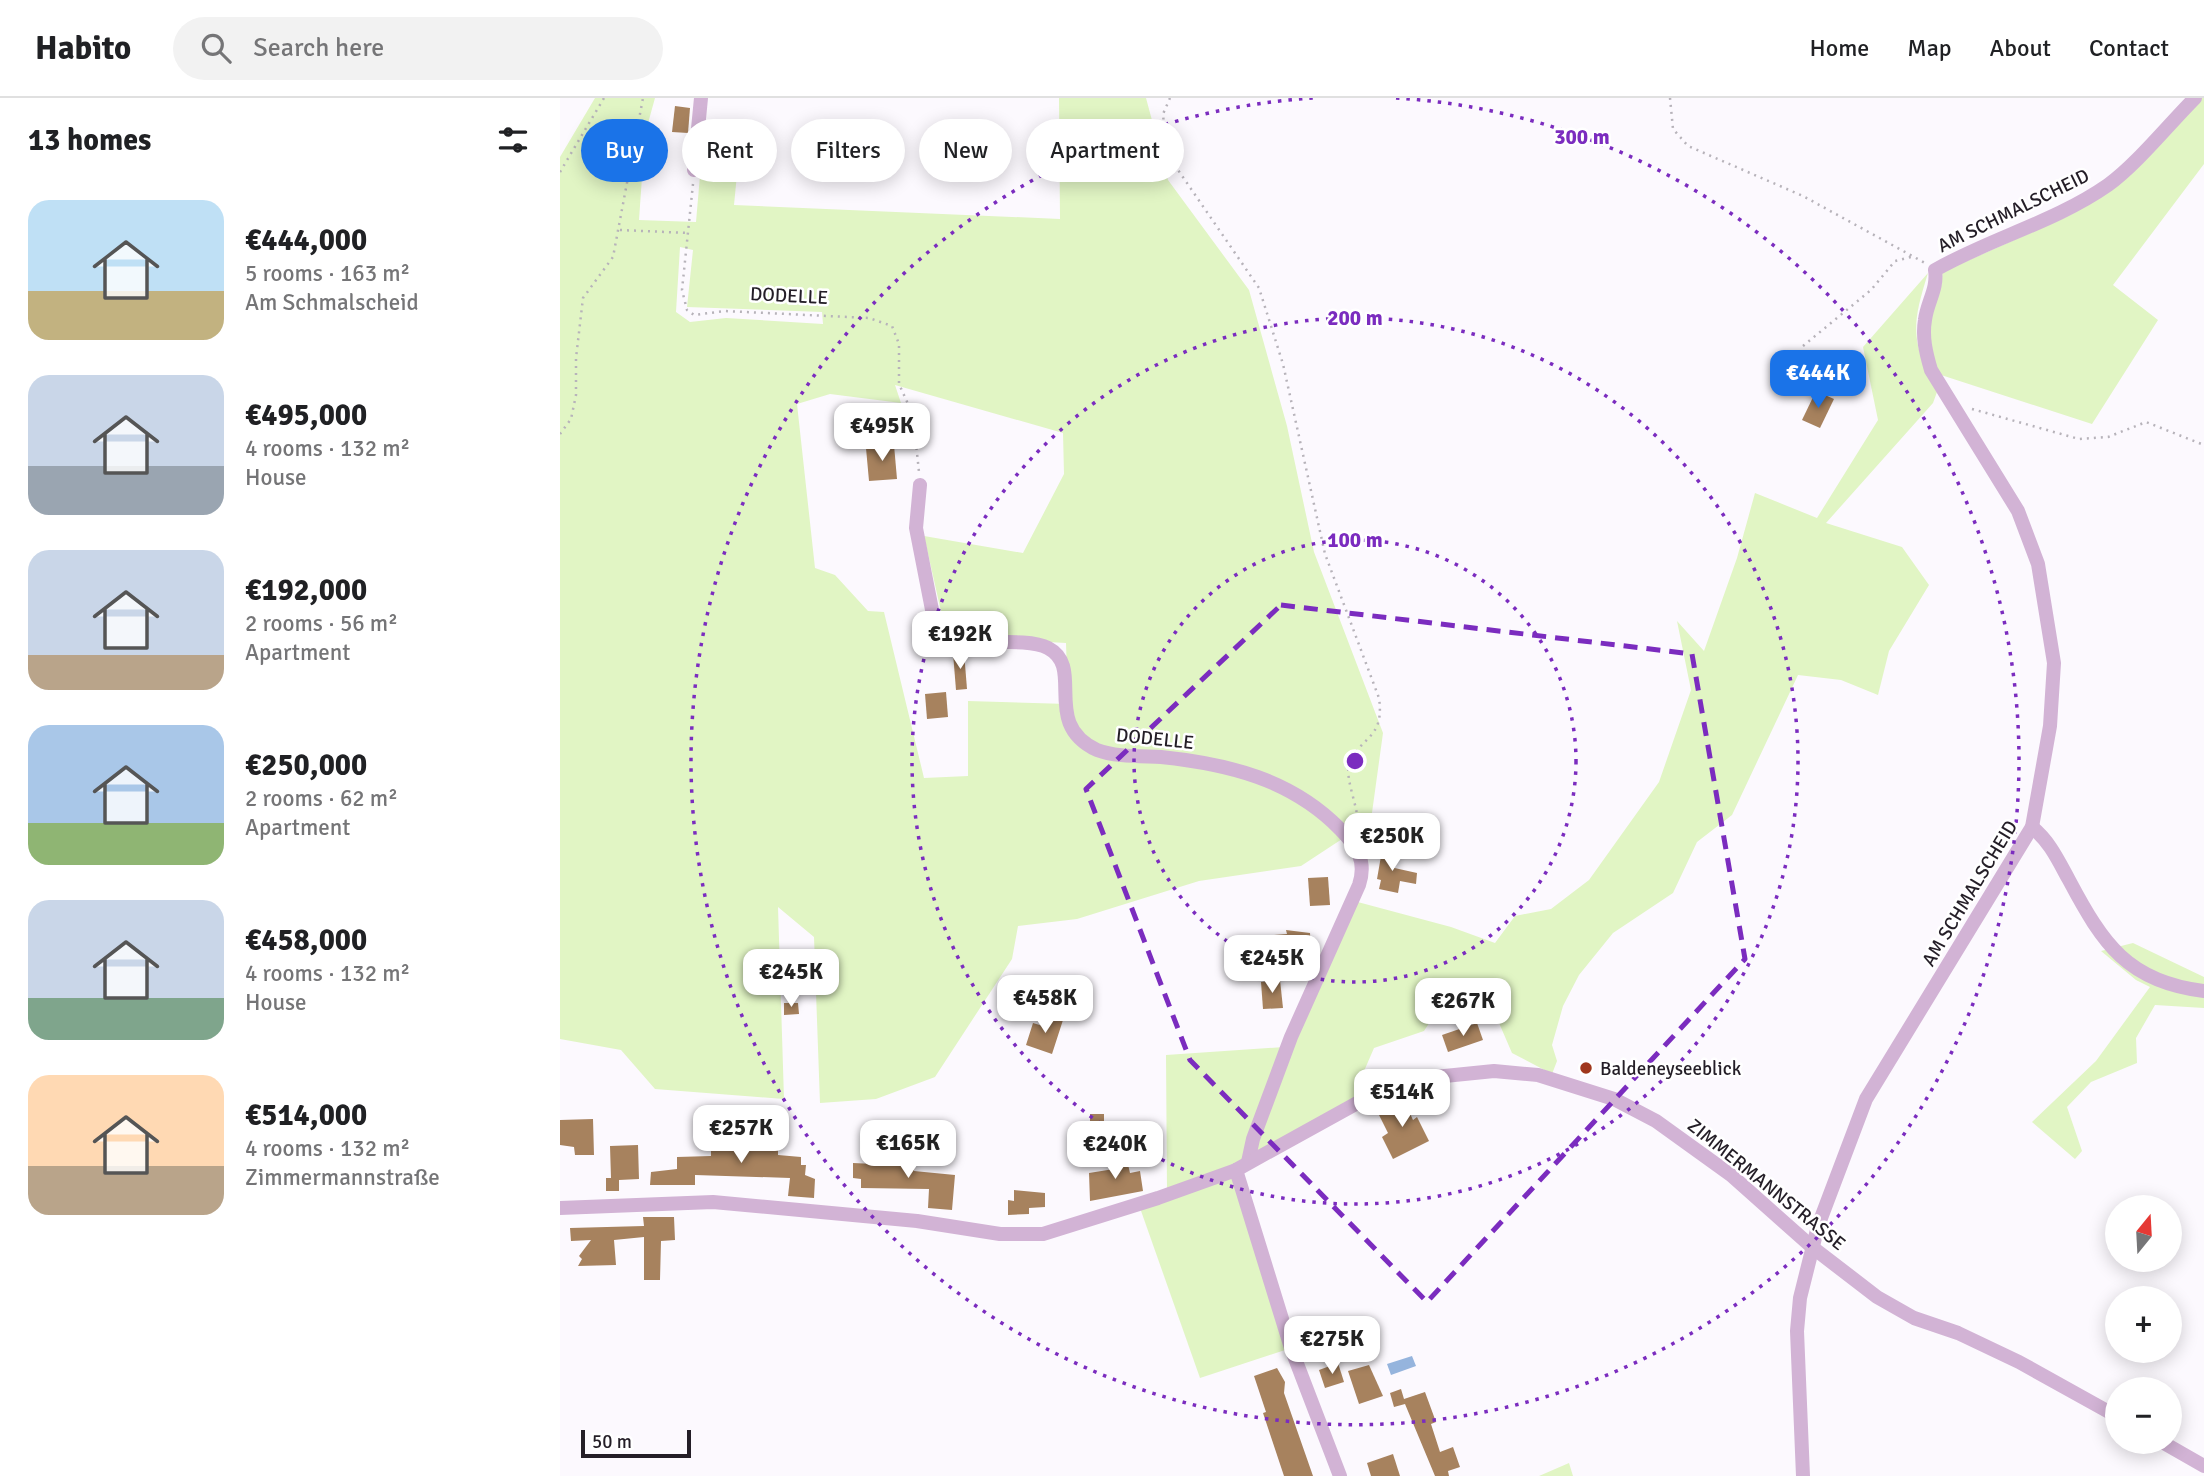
<!DOCTYPE html>
<html lang="en">
<head>
<meta charset="utf-8">
<style>
	body { margin:0; font-family:Signika,sans-serif; background:#f2f2f2; color:#202124; height:100vh; display:flex; flex-direction:column; font-size:26px; white-space:nowrap }
	* { box-sizing:border-box; margin:0 }
	p { font-size:23px; color:#757577 }
	.icon { flex:none; width:38px; height:38px; fill:none; stroke:currentColor; stroke-width:2; stroke-linecap:round; stroke-linejoin:round }
	.map { position:relative; flex:1; overflow:hidden }
	.drawer { display:flex; flex-direction:column; background:#fff; width:560px }
	.drawer>* { flex:none }
	.guide { position:absolute; left:21px; top:21px; width:665px; height:63px; display:flex; gap:14px }
	.needle { width:46px; rotate:18deg }
	.fabs { position:absolute; left:1545px; top:1097px; display:grid; gap:14px }
	.fabs a { display:grid; place-items:center; width:77px; height:77px; border-radius:50%; background:#fff; box-shadow:0 4px 18px #0003; font-size:35px }
	.scale { position:absolute; left:21px; bottom:18px; width:110px; box-sizing:border-box; padding-left:7px; border:4px solid #241e27; border-top:0; font-size:19px; line-height:24px; white-space:nowrap; color:#241e27; -webkit-text-stroke:5px #fff; paint-order:stroke }
	.price { position:absolute; translate:-50% -60px; padding:0 16px; border-radius:14px; background:#fff; color:#222; font-size:23px; line-height:46px; filter:drop-shadow(0 2px 4px #0008) }
	.price::after { content:''; position:absolute; left:50%; top:42px; width:21px; height:16px; margin-left:-10px; background:inherit; clip-path:polygon(0 0,100% 0,50% 100%) }
	.price.active { background:#1a73e8; color:#fff }
	ul { padding:0; list-style:none }
	li { display:flex; align-items:center; gap:21px; height:175px; padding:0 28px }
	li span { display:grid; place-items:center; flex:none; width:196px; height:140px; border-radius:21px; color:#555 }
	li>.icon { margin-inline-start:auto }
	span .icon { width:84px; height:84px; fill:#fffc; stroke-width:1 }
	li b { font-size:30px }
	h2 { display:flex; justify-content:space-between; align-items:center; height:84px; padding:0 28px; font-size:30px }
	.pill { padding:0 24px; border-radius:32px; background:#fff; box-shadow:0 4px 18px #0003; font-size:24px; line-height:63px }
	.pill.active { background:#1a73e8; color:#fff }
	header { display:flex; align-items:center; gap:42px; box-sizing:border-box; height:98px; padding:0 35px; background:#fff; border-bottom:2px solid #e0e0e0 }
	header strong { font-size:33px }
	nav { display:flex; gap:38px; margin-inline-start:auto; font-size:24px }
	.search { width:490px; height:63px; background:#f2f2f2; display:flex; align-items:center; gap:18px; box-sizing:border-box; padding:0 24px; border-radius:38px; color:#757577; font-size:26px }
	main { display:flex; flex:1; min-height:0 }
	.map>svg:first-child { display:block }
	.green { fill:#e1f5c4; fill-rule:evenodd }
	.water { fill:#95b4dd }
	.building { fill:#a7825e }
	.lines { fill:none; stroke-linecap:round; stroke-linejoin:round }
	.path { stroke:#b7b3ba; stroke-width:2.5; stroke-dasharray:2 5; stroke-linecap:butt }
	.minor { stroke:#d2b3d5; stroke-width:14 }
	.marked { fill:none; stroke:#7b2cbf; stroke-width:5; stroke-dasharray:14 9; stroke-linejoin:round }
	.ring { fill:none; stroke:#7b2cbf; stroke-width:3.5; stroke-dasharray:3.5 7 }
	.poi-dot { fill:#a0371d; stroke:#fff; stroke-width:2.5 }
	.labels { text-anchor:middle; stroke-width:5; stroke-linejoin:round; paint-order:stroke }
	.street-label { font-size:19px; fill:#241e27; stroke:#fff }
	.poi-label { font-size:19px; fill:#241e27; stroke:#fff; text-anchor:start }
	.centre { fill:#7b2cbf; stroke:#fff; stroke-width:3.5 }
	.ring-label { font-size:21px; text-anchor:middle; font-weight:bold; fill:#7b2cbf; stroke:#fff; stroke-width:5; stroke-linejoin:round; paint-order:stroke }
</style>
</head>
<body>
<header>
<strong>Habito</strong>
<div class="search"><svg class="icon" aria-label="search" viewBox="0 0 24 24"><circle cx="10" cy="10" r="6"/><path d="M15 15l6 6"/></svg>Search here</div>
<nav><a>Home</a><a>Map</a><a>About</a><a>Contact</a></nav>
</header>
<main>
<section class="drawer">
<h2>13 homes<svg class="icon" aria-label="filters" viewBox="0 0 24 24"><path d="M4 7h16M4 17h16"/><circle cx="9" cy="7" r="2"/><circle cx="15" cy="17" r="2"/></svg></h2>
<ul>
<li><span style="background:linear-gradient(#bfe0f5 65%,#c2b280 0)"><svg class="icon" aria-label="home" viewBox="0 0 24 24"><path d="M3 11l9-7 9 7M6 9v11h12V9"/></svg></span><div><b>€444,000</b><p>5 rooms · 163 m²</p><p>Am Schmalscheid</p></div></li>
<li><span style="background:linear-gradient(#c9d6e8 65%,#9aa5b1 0)"><svg class="icon" aria-label="home" viewBox="0 0 24 24"><path d="M3 11l9-7 9 7M6 9v11h12V9"/></svg></span><div><b>€495,000</b><p>4 rooms · 132 m²</p><p>House</p></div></li>
<li><span style="background:linear-gradient(#c9d6e8 75%,#b9a48a 0)"><svg class="icon" aria-label="home" viewBox="0 0 24 24"><path d="M3 11l9-7 9 7M6 9v11h12V9"/></svg></span><div><b>€192,000</b><p>2 rooms · 56 m²</p><p>Apartment</p></div></li>
<li><span style="background:linear-gradient(#a9c7e8 70%,#8fb573 0)"><svg class="icon" aria-label="home" viewBox="0 0 24 24"><path d="M3 11l9-7 9 7M6 9v11h12V9"/></svg></span><div><b>€250,000</b><p>2 rooms · 62 m²</p><p>Apartment</p></div></li>
<li><span style="background:linear-gradient(#c9d6e8 70%,#7fa58c 0)"><svg class="icon" aria-label="home" viewBox="0 0 24 24"><path d="M3 11l9-7 9 7M6 9v11h12V9"/></svg></span><div><b>€458,000</b><p>4 rooms · 132 m²</p><p>House</p></div></li>
<li><span style="background:linear-gradient(#ffd9b3 65%,#b9a48a 0)"><svg class="icon" aria-label="home" viewBox="0 0 24 24"><path d="M3 11l9-7 9 7M6 9v11h12V9"/></svg></span><div><b>€514,000</b><p>4 rooms · 132 m²</p><p>Zimmermannstraße</p></div></li>
</ul>
</section>
<div class="map">
<svg width="1644" height="1378" viewBox="0 0 1644 1378">
	<rect width="100%" height="100%" fill="#fcf9fe"/>
	<!-- green -->
	<g class="green">
		<path d="M35,0H95L85,36L79,122L136,124L141,66H178L174,107L500,121L499,0H586L608,82L689,192L727,328L754,454L823,635L811,722L741,768L639,783L517,821L458,828L452,861L375,979L316,1001L260,1005L254,839L218,809L224,1001L95,991L61,952L0,941V59ZM120,149L133,152L127,209L262,214L263,226L166,220L130,224L116,214ZM335,287L503,335L504,376L463,455L364,438L385,531L395,539L506,545L508,606L408,603V678L364,680L324,514L308,513L275,477L255,470L237,306L270,296L341,305Z"/>
		<path d="M1641,0H1644V66L1553,187L1598,222L1532,326L1378,276C1372,259 1367,240 1370,221C1372,204 1384,192 1382,174L1506,119Z"/>
		<path d="M1368,175C1351,229 1351,243 1377,294L1373,305L1266,425L1342,449L1369,487L1329,553L1318,597L1281,582L1238,577L1172,717L1137,744L1113,795L1053,835L1019,877L1003,908L992,947L997,963L992,976L952,955L933,911L898,881L864,933L814,950L795,994L797,1003L700,1055L607,1094L606,957L724,949L794,803L891,829L935,845L955,818L991,811L1029,782L1099,684L1131,592L1117,523L1144,553L1177,460L1195,395L1257,420L1318,322L1303,249Z"/>
		<path d="M1573,845L1644,879V910L1595,907L1576,940L1577,965L1531,984L1507,1009L1522,1053L1515,1061L1472,1024L1536,963L1590,889L1576,882L1541,853Z"/>
		<path d="M675,1076L731,1250L640,1280L580,1110Z"/>
		<path d="M1009,1365L1013,1378H979Z"/>
	</g>
	<!-- water -->
	<path class="water" d="M852,1258L856,1268L831,1277L827,1266Z"/>
	<!-- building -->
	<g class="building">
		<path d="M115,8L130,10L128,35L112,34Z"/>
		<path d="M1256,293L1274,301L1260,330L1242,322Z"/>
		<path d="M334,347L337,381L309,383L306,350Z"/>
		<path d="M404,554L407,591L396,592L393,555Z"/>
		<path d="M386,594L388,619L367,621L365,596Z"/>
		<path d="M824,741H829L830,769L857,775L856,786L840,783L838,795L819,791L821,782L817,781Z"/>
		<path d="M768,779L770,807L750,808L748,780Z"/>
		<path d="M726,832L750,835L752,866L740,867L738,856L722,857L721,850H715L714,837L727,836Z"/>
		<path d="M720,882L723,910L703,911L701,884Z"/>
		<path d="M224,905H238L239,916L224,917Z"/>
		<path d="M487,917L503,922L492,956L466,947L473,925L483,928Z"/>
		<path d="M917,925L923,942L888,954L882,937Z"/>
		<path d="M841,996L853,1022L857,1019L869,1043L833,1061L822,1039L828,1035L819,1017L834,1009L830,1002Z"/>
		<rect x="530" y="1016" width="14" height="14"/>
		<path d="M33,1021L34,1057H15L14,1049L0,1047V1022Z"/>
		<path d="M151,1040L218,1042V1057L241,1059V1067H246L245,1077L255,1081L254,1100L228,1098L230,1080L135,1077V1087H90L91,1074L117,1071V1059L151,1058Z"/>
		<path d="M78,1047L79,1081L59,1082V1093H46V1080H51L50,1048Z"/>
		<path d="M336,1057L355,1059L354,1073L395,1077L392,1112L368,1110L369,1091L301,1090V1081L293,1080V1065L335,1067Z"/>
		<path d="M566,1058L570,1075L580,1073L583,1093L530,1103L529,1075L554,1071L552,1061Z"/>
		<path d="M454,1092L485,1095V1109L469,1110V1116L448,1117V1102L454,1103Z"/>
		<path d="M83,1119H114L115,1142L101,1143L100,1182H84V1139L54,1142L56,1167L18,1168L22,1161L19,1158L31,1142L11,1143L10,1130L84,1128Z"/>
		<path d="M778,1265L784,1284L765,1290L759,1272Z"/>
		<path d="M809,1267L823,1298L799,1306L788,1273Z"/>
		<path d="M717,1270L725,1284L724,1295L753,1378H724L703,1315L706,1314L694,1278Z"/>
		<path d="M841,1291L844,1301L865,1294L876,1324L871,1326L880,1354L893,1349L900,1369L888,1373L889,1378H875L845,1306L834,1309L830,1295Z"/>
		<path d="M833,1356L840,1378H811L807,1365Z"/>
	</g>
	<g class="lines">
		<!-- path -->
		<g class="path">
			<path d="M610,0L603,16L605,39L616,69L699,190L723,266L765,456L819,600C825,643 799,637 789,668C785,681 799,711 798,728"/>
			<path d="M1110,0L1113,31L1128,48L1243,98L1365,165"/>
			<path d="M0,74L44,0"/>
			<path d="M133,86L122,192L127,212L134,217L165,213L309,220L332,228L339,246V286L353,317L359,374"/>
			<path d="M60,132L129,135"/>
			<path d="M1243,248L1311,192L1335,163L1355,158"/>
			<path d="M1412,311L1519,341L1548,339L1586,324L1644,347"/>
			<path d="M0,336L11,321L16,297V260L23,200L53,159L83,0"/>
		</g>
		<!-- minor -->
		<g class="minor">
			<path d="M134,72L141,0"/>
			<path d="M360,387L356,430L374,522L382,542C411,549 466,538 488,550C526,570 480,625 537,652C555,659 582,658 601,659C668,666 731,681 780,731C797,748 807,763 799,787L731,939L693,1041L688,1064"/>
			<path d="M1472,729C1490,744 1498,762 1509,782C1543,846 1568,884 1644,893"/>
			<path d="M676,1072L731,1250L780,1378"/>
			<path d="M0,1110L153,1104L357,1123L440,1136H483L598,1100L676,1072L819,993L845,982L934,973L978,977L1054,1001L1096,1023L1171,1077L1252,1149L1317,1199L1354,1220L1398,1235L1459,1264L1558,1319"/>
			<path d="M1602,1344L1644,1368"/>
			<path d="M1243,1378L1237,1233L1240,1200L1258,1128L1306,1001L1472,729L1490,628L1494,565L1478,466L1458,413L1371,272C1366,255 1362,239 1365,222C1367,204 1378,191 1375,172C1431,140 1495,124 1548,87C1576,67 1609,26 1635,0"/>
		</g>
	</g>
	<!-- marked area -->
	<path class="marked" d="M721,507L1132,556L1185,861L867,1204L630,962L526,691Z"/>
	<!-- distance rings -->
	<g class="ring">
		<circle cx="795" cy="663" r="221"/>
		<circle cx="795" cy="663" r="443"/>
		<path d="M836 0A664 664 0 1 1 754 0"/>
	</g>
	<!-- markers -->
	<circle class="poi-dot" cx="1026" cy="970" r="7"/>
	<g class="labels">
		<!-- street labels -->
		<g class="street-label">
			<text transform="translate(1453 112) rotate(-26)" y="7">AM SCHMALSCHEID</text>
			<text transform="translate(229 197) rotate(3)" y="7">DODELLE</text>
			<text transform="translate(595 640) rotate(6)" y="7">DODELLE</text>
			<text transform="translate(1409 795) rotate(-59)" y="7">AM SCHMALSCHEID</text>
			<text transform="translate(1207 1086) rotate(39)" y="7">ZIMMERMANNSTRASSE</text>
		</g>
		<!-- poi labels -->
		<g class="poi-label">
			<text x="1040" y="977">Baldeneyseeblick</text>
		</g>
	</g>
	<circle cx="795" cy="663" r="10" class="centre"/>
	<g class="ring-label">
		<text x="1022" y="46">300 m</text>
		<text x="795" y="227">200 m</text>
		<text x="795" y="449">100 m</text>
	</g>
</svg>
<div class="fabs">
<a><svg class="needle" viewBox="-14 -14 28 28"><path d="M0-13l5 13h-10z" fill="#e53935"/><path d="M0 13l5-13h-10z" fill="#757577"/></svg></a>
<a>+</a>
<a>−</a>
</div>
<div class="scale">50 m</div>
<b class="price active" style="left:1258px;top:312px">€444K</b>
<b class="price" style="left:322px;top:365px">€495K</b>
<b class="price" style="left:400px;top:573px">€192K</b>
<b class="price" style="left:832px;top:775px">€250K</b>
<b class="price" style="left:712px;top:897px">€245K</b>
<b class="price" style="left:231px;top:911px">€245K</b>
<b class="price" style="left:485px;top:937px">€458K</b>
<b class="price" style="left:903px;top:940px">€267K</b>
<b class="price" style="left:842px;top:1031px">€514K</b>
<b class="price" style="left:181px;top:1067px">€257K</b>
<b class="price" style="left:348px;top:1082px">€165K</b>
<b class="price" style="left:555px;top:1083px">€240K</b>
<b class="price" style="left:772px;top:1278px">€275K</b>
<div class="guide">
<a class="pill active">Buy</a>
<a class="pill">Rent</a>
<a class="pill">Filters</a>
<a class="pill">New</a>
<a class="pill">Apartment</a>
</div>
</div>
</main>
</body>
</html>
